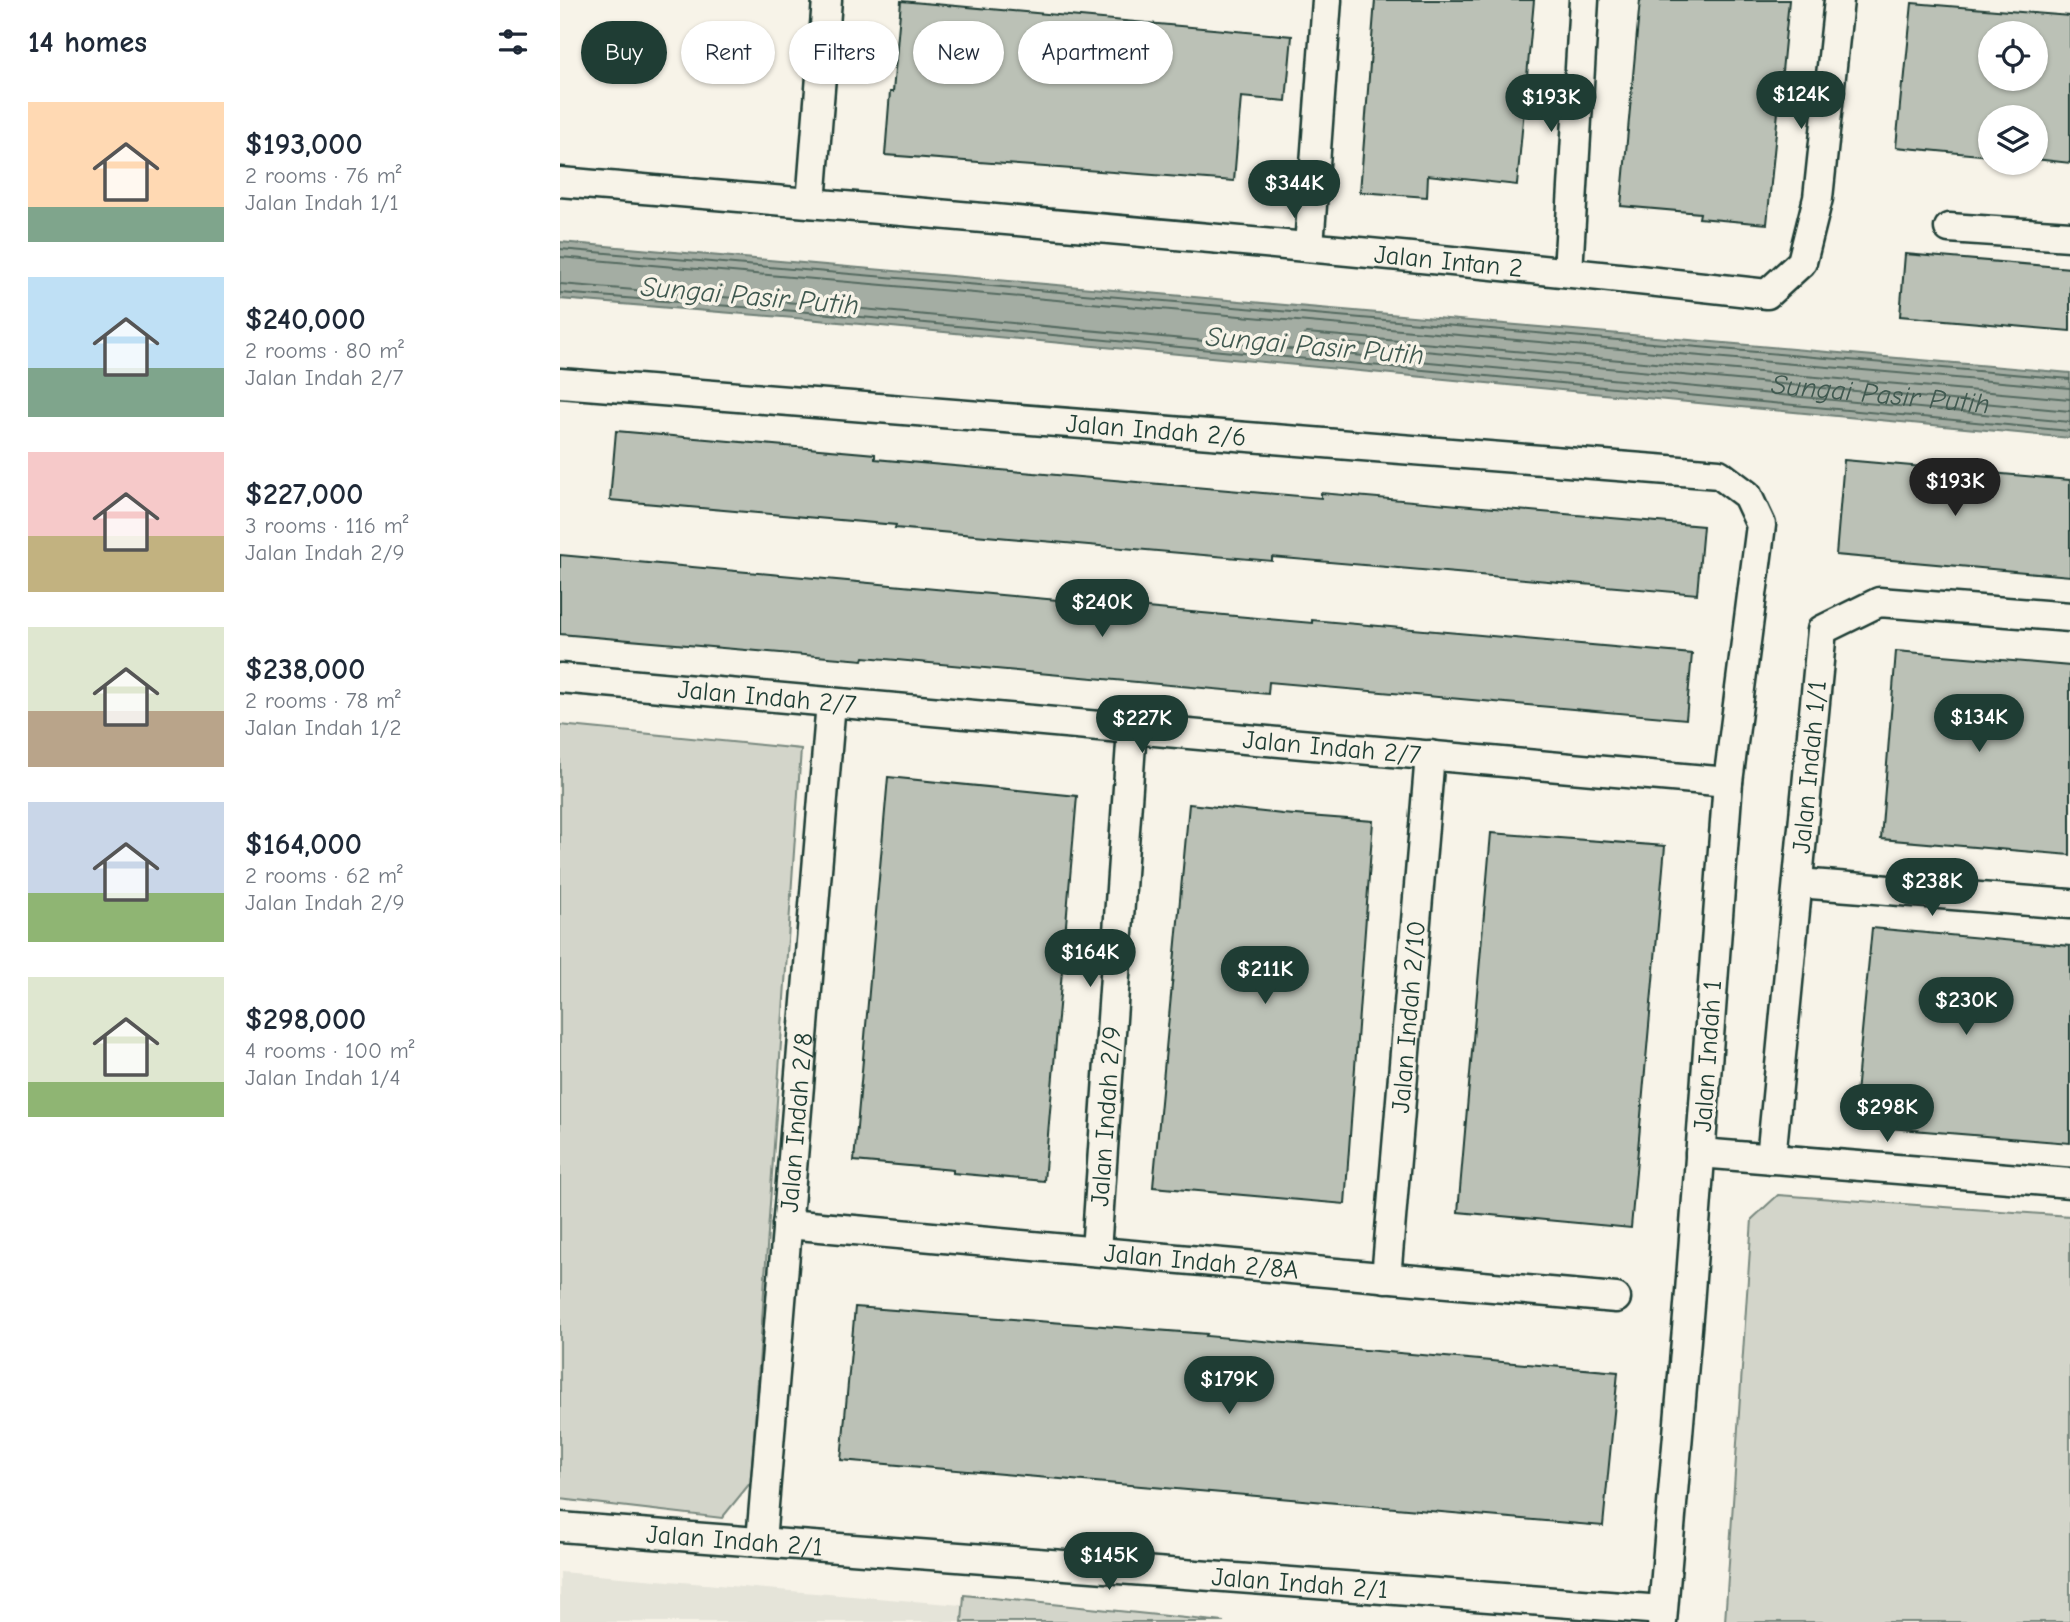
<!DOCTYPE html>
<html lang="en">
<head>
<meta charset="utf-8">
<style>
	body { margin:0; font-family:"Comic Neue",sans-serif; background:#f6f6f7; color:#1f2937; height:100vh; display:flex; flex-direction:column; font-size:26px; white-space:nowrap }
	* { box-sizing:border-box; margin:0 }
	p { font-size:23px; color:#747a83 }
	.icon { flex:none; width:38px; height:38px; fill:none; stroke:currentColor; stroke-width:2; stroke-linecap:round; stroke-linejoin:round }
	.map { position:relative; flex:1; overflow:hidden }
	.drawer { display:flex; flex-direction:column; background:#fff; width:560px }
	.drawer>* { flex:none }
	.banner { position:absolute; left:21px; top:21px; width:665px; height:63px; display:flex; gap:14px }
	.fabs { position:absolute; left:1418px; top:21px; display:grid; gap:14px }
	.fabs a { display:grid; place-items:center; width:70px; height:70px; border-radius:50%; background:#fff; box-shadow:0 2px 5px #0004; font-size:35px }
	.price { position:absolute; translate:-50% -60px; padding:0 16px; border-radius:24px; background:#1f3d34; color:#fff; font-size:23px; line-height:46px; filter:drop-shadow(0 2px 4px #0008) }
	.price::after { content:''; position:absolute; left:50%; top:42px; width:21px; height:16px; margin-left:-10px; background:inherit; clip-path:polygon(0 0,100% 0,50% 100%) }
	.price.on { background:#222; color:#fff }
	ul { padding:0; list-style:none }
	li { display:flex; align-items:center; gap:21px; height:175px; padding:0 28px }
	li span { display:grid; place-items:center; flex:none; width:196px; height:140px; border-radius:0px; color:#555 }
	li>.icon { margin-inline-start:auto }
	span .icon { width:84px; height:84px; fill:#fffc; stroke-width:1 }
	li b { font-size:30px }
	h2 { display:flex; justify-content:space-between; align-items:center; height:84px; padding:0 28px; font-size:30px }
	.tag { padding:0 24px; border-radius:32px; background:#fff; box-shadow:0 2px 5px #0004; font-size:24px; line-height:63px }
	.tag.on { background:#1f3d34; color:#fff }
	main { display:flex; flex:1; min-height:0 }
	.map>svg:first-child { display:block }
	.built { fill:#e5e4d9 }
	.green { fill:#d3d5ca; stroke:#79897f; stroke-width:2 }
	.water { fill:#a4ada3; stroke:#6f8077; stroke-width:2 }
	.lines { fill:none; stroke-linecap:round; stroke-linejoin:round }
	.shore { stroke:#546a60; stroke-width:2 }
	.building { fill:#bbc1b6; stroke:#1f3d34; stroke-width:2; fill-rule:evenodd }
	.street-casing { stroke:#1f3d34; stroke-width:33 }
	.street { stroke:#f7f3e8; stroke-width:28 }
	.labels { text-anchor:middle; stroke-width:7; stroke-linejoin:round; paint-order:stroke }
	.street-label { font-size:26px; fill:#1f3d34; stroke:#f7f3e8 }
	.water-label { font-size:28px; font-style:italic; fill:#405950; stroke:#f7f3e8 }
</style>
</head>
<body>
<main>
<section class="drawer">
<h2>14 homes<svg class="icon" aria-label="filters" viewBox="0 0 24 24"><path d="M4 7h16M4 17h16"/><circle cx="9" cy="7" r="2"/><circle cx="15" cy="17" r="2"/></svg></h2>
<ul>
<li><span style="background:linear-gradient(#ffd9b3 75%,#7fa58c 0)"><svg class="icon" aria-label="home" viewBox="0 0 24 24"><path d="M3 11l9-7 9 7M6 9v11h12V9"/></svg></span><div><b>$193,000</b><p>2 rooms · 76 m²</p><p>Jalan Indah 1/1</p></div></li>
<li><span style="background:linear-gradient(#bfe0f5 65%,#7fa58c 0)"><svg class="icon" aria-label="home" viewBox="0 0 24 24"><path d="M3 11l9-7 9 7M6 9v11h12V9"/></svg></span><div><b>$240,000</b><p>2 rooms · 80 m²</p><p>Jalan Indah 2/7</p></div></li>
<li><span style="background:linear-gradient(#f6c9c9 60%,#c2b280 0)"><svg class="icon" aria-label="home" viewBox="0 0 24 24"><path d="M3 11l9-7 9 7M6 9v11h12V9"/></svg></span><div><b>$227,000</b><p>3 rooms · 116 m²</p><p>Jalan Indah 2/9</p></div></li>
<li><span style="background:linear-gradient(#dfe7d0 60%,#b9a48a 0)"><svg class="icon" aria-label="home" viewBox="0 0 24 24"><path d="M3 11l9-7 9 7M6 9v11h12V9"/></svg></span><div><b>$238,000</b><p>2 rooms · 78 m²</p><p>Jalan Indah 1/2</p></div></li>
<li><span style="background:linear-gradient(#c9d6e8 65%,#8fb573 0)"><svg class="icon" aria-label="home" viewBox="0 0 24 24"><path d="M3 11l9-7 9 7M6 9v11h12V9"/></svg></span><div><b>$164,000</b><p>2 rooms · 62 m²</p><p>Jalan Indah 2/9</p></div></li>
<li><span style="background:linear-gradient(#dfe7d0 75%,#8fb573 0)"><svg class="icon" aria-label="home" viewBox="0 0 24 24"><path d="M3 11l9-7 9 7M6 9v11h12V9"/></svg></span><div><b>$298,000</b><p>4 rooms · 100 m²</p><p>Jalan Indah 1/4</p></div></li>
</ul>
</section>
<div class="map">
<svg width="1510" height="1622" viewBox="0 0 1510 1622">
	<rect width="100%" height="100%" fill="#f7f3e8"/>
	<filter id="ink" filterUnits="userSpaceOnUse"><feTurbulence type="fractalNoise" baseFrequency=".0143" numOctaves="2"/><feDisplacementMap in="SourceGraphic" scale="14" xChannelSelector="R" yChannelSelector="G"/><feConvolveMatrix kernelMatrix="1 2 1 2 8 2 1 2 1" color-interpolation-filters="sRGB"/></filter>
	<g filter="url(#ink)">
		<!-- built -->
		<path class="built" d="M0,1572L402,1605L401,1622H0Z"/>
		<!-- green -->
		<g class="green">
			<path d="M0,725L241,749L191,1482L162,1518L0,1499Z"/>
			<path d="M1218,1195L1510,1216V1622H1165L1192,1219Z"/>
			<path d="M404,1595L664,1622H402Z"/>
		</g>
		<!-- water -->
		<path class="water" d="M0,242L1510,373V438L247,319L0,299Z"/>
		<g class="lines">
			<!-- shore -->
			<g class="shore">
				<path d="M0,249L1510,379"/>
				<path d="M0,257L1510,388"/>
				<path d="M0,284L249,304L1510,422"/>
				<path d="M0,293L248,312L1510,431"/>
				<path id="s1" d="M1510,399L747,333L743,336L746,340L1510,411"/>
			</g>
		</g>
		<!-- building -->
		<g class="building">
			<path d="M815,0H974L957,185L868,175L867,197L800,192Z"/>
			<path d="M1080,0H1229L1207,224L1139,218L1140,213L1061,206Z"/>
			<path d="M341,1L732,36L726,101L681,97L674,181L325,155L330,92H333Z"/>
			<path d="M1352,3L1510,16V163L1475,159V117H1430V156L1336,147L1342,84H1344ZM1430,33H1475V79H1430Z"/>
			<path d="M1345,254L1510,268V331L1340,316Z"/>
			<path d="M56,431L315,454V459L761,498V493L1143,526L1137,594L712,557V561L335,528L336,525L50,500Z"/>
			<path d="M1284,460L1510,480V576L1276,555Z"/>
			<path d="M0,555L752,623V620L1132,654L1126,719L709,682L708,694L304,657L303,660L0,634Z"/>
			<path d="M1336,651L1510,666V855L1321,839Z"/>
			<path d="M328,777L517,796L484,1181L393,1173V1170L294,1161Z"/>
			<path d="M629,804L722,814L813,821L785,1204L593,1187Z"/>
			<path d="M931,833L1105,846L1071,1228L898,1212Z"/>
			<path d="M1312,928L1510,946V1143L1293,1125Z"/>
			<path d="M295,1307L647,1334L646,1336L1058,1372L1043,1526L281,1460Z"/>
		</g>
		<g class="lines">
			<defs>
				<g id="street">
					<path id="s2" d="M0,182C402,216 805,249 1207,294L1242,262L1258,198L1279,0"/>
					<path d="M251,203L267,0"/>
					<path d="M1389,228L1510,236"/>
					<path d="M749,246L767,0"/>
					<path d="M1008,272L1024,0"/>
					<path id="s3" d="M0,383L1159,474L1187,495L1201,525L1168,782L1129,1305L1102,1622"/>
					<path id="s4" d="M0,678L1168,782"/>
					<path d="M1238,883L1510,904"/>
					<path d="M1140,1153L1510,1183"/>
					<path id="s5" d="M1211,1159L1262,630L1319,602L1510,617"/>
					<path id="s6" d="M227,1224L1056,1298"/>
					<path id="s7" d="M536,1251L572,729"/>
					<path id="s8" d="M826,1278L870,755"/>
					<path id="s9" d="M0,1527L1102,1610"/>
					<path id="s10" d="M201,1541L271,702"/>
				</g>
			</defs>
			<!-- street casing -->
			<use href="#street" class="street-casing"/>
			<!-- street -->
			<use href="#street" class="street"/>
		</g>
	</g>
	<g class="labels">
		<!-- street labels -->
		<g class="street-label">
			<text dy="9" stroke="none"><textPath href="#s2" startOffset="892">Jalan Intan 2</textPath></text>
			<text dy="9" stroke="none"><textPath href="#s3" startOffset="598">Jalan Indah 2/6</textPath></text>
			<text dy="9" stroke="none"><textPath href="#s4" startOffset="208">Jalan Indah 2/7</textPath></text>
			<text dy="9" stroke="none"><textPath href="#s4" startOffset="775">Jalan Indah 2/7</textPath></text>
			<text dy="9" stroke="none"><textPath href="#s5" startOffset="394">Jalan Indah 1/1</textPath></text>
			<text dy="9" stroke="none"><textPath href="#s8" startOffset="262">Jalan Indah 2/10</textPath></text>
			<text transform="translate(1147 1056) rotate(-86)" y="9">Jalan Indah 1</text>
			<text dy="9" stroke="none"><textPath href="#s7" startOffset="135">Jalan Indah 2/9</textPath></text>
			<text dy="9" stroke="none"><textPath href="#s10" startOffset="420">Jalan Indah 2/8</textPath></text>
			<text dy="9" stroke="none"><textPath href="#s6" startOffset="416">Jalan Indah 2/8A</textPath></text>
			<text dy="9" stroke="none"><textPath href="#s9" startOffset="175">Jalan Indah 2/1</textPath></text>
			<text dy="9" stroke="none"><textPath href="#s9" startOffset="742">Jalan Indah 2/1</textPath></text>
		</g>
		<!-- water labels -->
		<g class="water-label">
			<text transform="translate(190 295) rotate(5)" y="10">Sungai Pasir Putih</text>
			<text transform="translate(755 345) rotate(5)" y="10">Sungai Pasir Putih</text>
			<text dy="10" stroke="none"><textPath href="#s1" startOffset="1353">Sungai Pasir Putih</textPath></text>
		</g>
	</g>
</svg>
<div class="fabs">
<a><svg class="icon" aria-label="locate" viewBox="0 0 24 24"><circle cx="12" cy="12" r="6"/><path d="M12 2v4M12 18v4M2 12h4M18 12h4"/></svg></a>
<a><svg class="icon" aria-label="layers" viewBox="0 0 24 24"><path d="M12 4l9 5-9 5-9-5zM3 14l9 5 9-5"/></svg></a>
</div>
<b class="price" style="left:1241px;top:131px">$124K</b>
<b class="price" style="left:991px;top:134px">$193K</b>
<b class="price" style="left:734px;top:220px">$344K</b>
<b class="price on" style="left:1395px;top:518px">$193K</b>
<b class="price" style="left:542px;top:639px">$240K</b>
<b class="price" style="left:1419px;top:754px">$134K</b>
<b class="price" style="left:582px;top:755px">$227K</b>
<b class="price" style="left:1372px;top:918px">$238K</b>
<b class="price" style="left:530px;top:989px">$164K</b>
<b class="price" style="left:705px;top:1006px">$211K</b>
<b class="price" style="left:1406px;top:1037px">$230K</b>
<b class="price" style="left:1327px;top:1144px">$298K</b>
<b class="price" style="left:669px;top:1416px">$179K</b>
<b class="price" style="left:549px;top:1592px">$145K</b>
<div class="banner">
<a class="tag on">Buy</a>
<a class="tag">Rent</a>
<a class="tag">Filters</a>
<a class="tag">New</a>
<a class="tag">Apartment</a>
</div>
</div>
</main>
</body>
</html>
